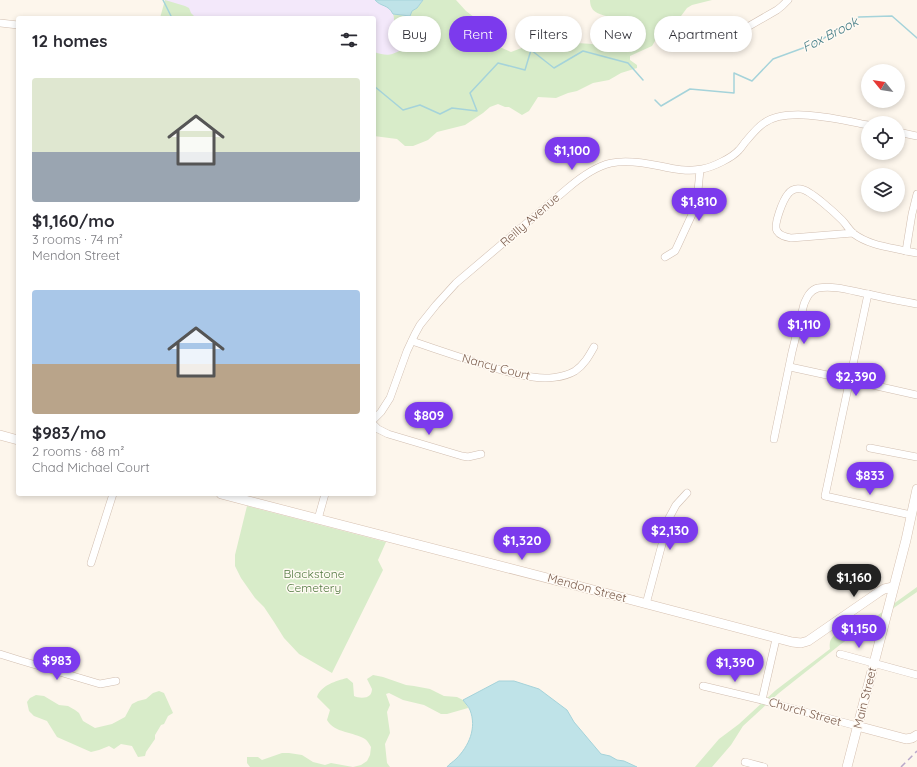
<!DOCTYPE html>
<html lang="en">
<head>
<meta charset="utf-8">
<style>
	body { margin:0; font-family:Quicksand,sans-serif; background:#f2f2f3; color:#2b2b33; height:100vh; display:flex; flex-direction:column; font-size:15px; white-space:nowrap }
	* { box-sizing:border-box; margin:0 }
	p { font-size:13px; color:#7c7c81 }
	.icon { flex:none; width:22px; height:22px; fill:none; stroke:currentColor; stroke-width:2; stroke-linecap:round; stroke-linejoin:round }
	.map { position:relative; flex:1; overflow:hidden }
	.drawer { position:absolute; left:16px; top:16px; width:360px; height:480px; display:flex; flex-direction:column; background:#fff; border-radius:4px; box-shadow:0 2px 6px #0003 }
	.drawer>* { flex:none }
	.hud { position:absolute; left:388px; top:16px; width:380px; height:36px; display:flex; gap:8px }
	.needle { width:26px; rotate:300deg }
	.controls { position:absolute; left:861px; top:64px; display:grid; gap:8px }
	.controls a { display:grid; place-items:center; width:44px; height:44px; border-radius:50%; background:#fff; box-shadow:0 2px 6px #0003; font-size:20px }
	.price { position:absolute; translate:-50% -34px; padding:0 9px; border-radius:14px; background:#7c3aed; color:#fff; font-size:13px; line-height:26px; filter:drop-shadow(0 1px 2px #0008) }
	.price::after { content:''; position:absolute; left:50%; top:24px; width:12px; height:9px; margin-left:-6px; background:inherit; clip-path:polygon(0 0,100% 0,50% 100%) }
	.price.current { background:#222; color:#fff }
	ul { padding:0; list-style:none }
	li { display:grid; align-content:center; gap:8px; height:212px; padding:0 16px }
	li span { display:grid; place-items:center; height:124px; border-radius:4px; color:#555 }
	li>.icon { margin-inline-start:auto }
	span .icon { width:72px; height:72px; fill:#fffc; stroke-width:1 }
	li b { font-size:17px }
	h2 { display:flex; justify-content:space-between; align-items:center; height:48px; padding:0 16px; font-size:17px }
	.pill { padding:0 14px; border-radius:18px; background:#fff; box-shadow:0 2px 6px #0003; font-size:14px; line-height:36px }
	.pill.current { background:#7c3aed; color:#fff }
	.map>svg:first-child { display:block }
	.education { fill:#f3e8fa }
	.green { fill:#d8ecc9 }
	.water { fill:#bfe3e8; stroke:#a5d3da }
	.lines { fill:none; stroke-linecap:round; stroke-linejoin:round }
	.stream { stroke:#a5d3da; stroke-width:1.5 }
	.street-casing { stroke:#d1beb0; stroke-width:8 }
	.secondary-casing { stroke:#d6c0b0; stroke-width:10 }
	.street { stroke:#fff; stroke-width:7 }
	.secondary { stroke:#fff; stroke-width:9 }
	.rail { stroke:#b9a8c9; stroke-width:1.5; stroke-dasharray:6 4; stroke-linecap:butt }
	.labels { text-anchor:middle; stroke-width:3; stroke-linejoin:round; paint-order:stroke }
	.street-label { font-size:12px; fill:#7a5c4d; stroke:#fffaf3 }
	.park-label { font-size:12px; fill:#537a41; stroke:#fffaf3 }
	.water-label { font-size:13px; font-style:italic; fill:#437c86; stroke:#fffaf3 }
</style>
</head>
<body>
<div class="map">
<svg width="917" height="767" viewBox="0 0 917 767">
	<rect width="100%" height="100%" fill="#fdf6ec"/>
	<!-- education -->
	<path class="education" d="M165,0H388L449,41L423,87L374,59V18H173L167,2Z"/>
	<!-- green -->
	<g class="green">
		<path d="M165,0L185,6L189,8L191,13L196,18H160Z"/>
		<path d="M423,0H456L466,11L478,20L488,38L493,41L495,45L511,52L532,44L557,46L577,43L592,44L608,48L616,46C618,42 618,39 617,34C617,30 617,25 615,22C608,12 590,18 590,0H712L692,5L687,8L675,24L660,33L652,46L630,56V60L637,65V68L621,73L609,80L593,83L577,91L568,93L556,98L538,97L529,111L522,115L509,107H505L498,104L490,107L483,113L465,125L437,132L428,140L413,146H405L397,139L374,136V52C387,56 389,56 401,50L403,44L400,39L395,38C388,30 394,30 394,21C394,19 394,16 393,14L410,16L412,11L417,8Z"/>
		<path d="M247,506L386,542L378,560L383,570L332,673L299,654L284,638L274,622L264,607L255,598L241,578L235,566V555Z"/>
		<path d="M917,587V592L841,644L779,693L743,726L731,745L712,767H695L719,739L739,724L776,690L830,649C828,637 835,635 844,630C847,628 850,623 854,622C858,622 861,624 864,625Z"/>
		<path d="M373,675L383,677L406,685L414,686L430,689L444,696L457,697L463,700L469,709L468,708L447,714H441L424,705L403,700L389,693L386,694L390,705L387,712L390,733L385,744L387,763L390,767H250L247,763V757H258L262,760L282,753H289L302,755L313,762L325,765L331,763L353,767L361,765L367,761L370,755L371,747C369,744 368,741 365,739C354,732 334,733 327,720L330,710L317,697C321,685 336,681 347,678L353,683L354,696C358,698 366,699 370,695C371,694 372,691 372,689L367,679Z"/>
		<path d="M159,691L164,693L173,713L168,716L164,724L161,725L155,735V739L146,752L145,756L138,757L132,746L121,744L114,749L109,746L99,750L91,752L57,737L47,721L34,716L29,711L27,702L30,698L36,695L44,696L59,705L68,706L75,710L79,713L83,721L95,728L112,724L125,717L132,704L138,701L146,699L153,693Z"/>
	</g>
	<!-- water -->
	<g class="water">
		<path d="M375,0H423L417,8L412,11L410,16L393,14C388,4 381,7 375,0Z"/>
		<path d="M499,681H514L539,689L567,710L574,722L601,754L610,756L617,760L624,761L637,767H447C449,764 453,762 456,759C469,746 477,728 470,710C469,707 465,703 463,700Z"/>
	</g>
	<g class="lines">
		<!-- stream -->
		<g class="stream">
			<path d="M163,0L172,18"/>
			<path d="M374,86L403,110L420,105L440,114L452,108L477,111L470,93L498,63L525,70L531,50L554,68L583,51L628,63L643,80"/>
			<path d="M655,100L661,106L690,89L734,93V73L752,81L773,59L814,44L859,17L892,16L917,38"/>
		</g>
		<defs>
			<g id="street">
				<path d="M0,23L18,25"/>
				<path d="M744,29L777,10L782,6L788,0"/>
				<path d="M898,132L917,136"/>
				<path d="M917,194L912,214L906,251L917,253"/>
				<path d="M853,233L791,238C786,237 780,236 777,231C773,225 783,200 788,194C791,190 796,188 801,189C810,190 835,213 842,220C846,224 849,230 854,234C869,245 888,247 906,251"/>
				<path d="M665,257L675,251L677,247L695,208L697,201L700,170"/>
				<path d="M868,294L825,496L911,515"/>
				<path d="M412,341C438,350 465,359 491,367C505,371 519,376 533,377C546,379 563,378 575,371C584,365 589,356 594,347"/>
				<path d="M790,367L850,380L917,395"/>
				<path d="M374,419L381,412L390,398L407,351L415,334L420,325L436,305L456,283L568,188C601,160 618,157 660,166C674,169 688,172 702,169C713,167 732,158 739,150C742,147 744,143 747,140C752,134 758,127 764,123C787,106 842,120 868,125"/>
				<path d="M374,425L378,429L388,434L462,456L468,457L481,454"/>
				<path d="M774,439L792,352L804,304C807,297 810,290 818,288C834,285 852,291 868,294C884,298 901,301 917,304"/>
				<path d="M870,448L917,457"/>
				<path d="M318,519L325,494"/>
				<path d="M91,563L113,494"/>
				<path d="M646,604L669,518L676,505L687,493"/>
				<path d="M0,654L19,660L100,684L116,681"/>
				<path d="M840,654L917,675"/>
				<path d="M703,686L762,700L779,705L857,726"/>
				<path d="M762,700L776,639"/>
				<path d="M745,762L764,767"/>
			</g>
			<g id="secondary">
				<path d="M0,435L18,440"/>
				<path d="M221,494L609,594L792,642L801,643L808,641L879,592L884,589L893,587"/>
				<path d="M857,726L906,739L912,738L917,735"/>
				<path d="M847,767L906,540L917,489"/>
			</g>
		</defs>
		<!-- street casing -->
		<use href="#street" class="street-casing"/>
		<!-- secondary casing -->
		<use href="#secondary" class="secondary-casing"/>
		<!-- street -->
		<use href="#street" class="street"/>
		<!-- secondary -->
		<use href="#secondary" class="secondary"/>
		<!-- rail -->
		<path class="rail" d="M901,767L917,751"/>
	</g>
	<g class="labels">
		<!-- street labels -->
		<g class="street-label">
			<text transform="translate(530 220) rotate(-41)" y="4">Reilly Avenue</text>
			<text transform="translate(496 367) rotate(15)" y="4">Nancy Court</text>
			<text transform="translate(587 588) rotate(15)" y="4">Mendon Street</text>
			<text transform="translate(865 698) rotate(-76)" y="4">Main Street</text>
			<text transform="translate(805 712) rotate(16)" y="4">Church Street</text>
		</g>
		<!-- park labels -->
		<g class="park-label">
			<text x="314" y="578">Blackstone<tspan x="314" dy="14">Cemetery</tspan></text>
		</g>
		<!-- water labels -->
		<g class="water-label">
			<text transform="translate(830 34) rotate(-27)" y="5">Fox Brook</text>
		</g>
	</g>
</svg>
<div class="controls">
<a><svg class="needle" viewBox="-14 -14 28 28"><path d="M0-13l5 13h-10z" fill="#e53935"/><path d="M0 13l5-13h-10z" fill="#7c7c81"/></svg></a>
<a><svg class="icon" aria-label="locate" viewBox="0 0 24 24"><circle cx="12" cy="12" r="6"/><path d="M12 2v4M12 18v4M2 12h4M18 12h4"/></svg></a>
<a><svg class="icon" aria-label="layers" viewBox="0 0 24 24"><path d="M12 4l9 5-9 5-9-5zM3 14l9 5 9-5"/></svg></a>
</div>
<b class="price" style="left:572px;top:171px">$1,100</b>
<b class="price" style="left:699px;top:222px">$1,810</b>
<b class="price" style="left:804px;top:345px">$1,110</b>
<b class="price" style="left:856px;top:397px">$2,390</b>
<b class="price" style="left:429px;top:436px">$809</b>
<b class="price" style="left:870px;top:496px">$833</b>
<b class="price" style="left:670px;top:551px">$2,130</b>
<b class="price" style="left:522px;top:561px">$1,320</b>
<b class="price current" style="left:854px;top:598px">$1,160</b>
<b class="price" style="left:859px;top:649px">$1,150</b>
<b class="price" style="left:57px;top:681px">$983</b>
<b class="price" style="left:735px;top:683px">$1,390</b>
<div class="hud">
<a class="pill">Buy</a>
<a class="pill current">Rent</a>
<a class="pill">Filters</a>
<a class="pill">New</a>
<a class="pill">Apartment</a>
</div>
<section class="drawer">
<h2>12 homes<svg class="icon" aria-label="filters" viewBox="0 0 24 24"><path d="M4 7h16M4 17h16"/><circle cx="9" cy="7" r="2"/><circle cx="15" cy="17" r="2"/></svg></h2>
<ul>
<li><span style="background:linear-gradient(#dfe7d0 60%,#9aa5b1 0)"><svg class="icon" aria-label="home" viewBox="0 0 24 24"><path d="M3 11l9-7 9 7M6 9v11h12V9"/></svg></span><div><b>$1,160/mo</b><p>3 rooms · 74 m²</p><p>Mendon Street</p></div></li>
<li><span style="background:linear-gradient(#a9c7e8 60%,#b9a48a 0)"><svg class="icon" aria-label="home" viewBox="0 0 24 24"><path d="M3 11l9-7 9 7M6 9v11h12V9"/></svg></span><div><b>$983/mo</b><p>2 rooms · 68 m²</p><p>Chad Michael Court</p></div></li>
</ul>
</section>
</div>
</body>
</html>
